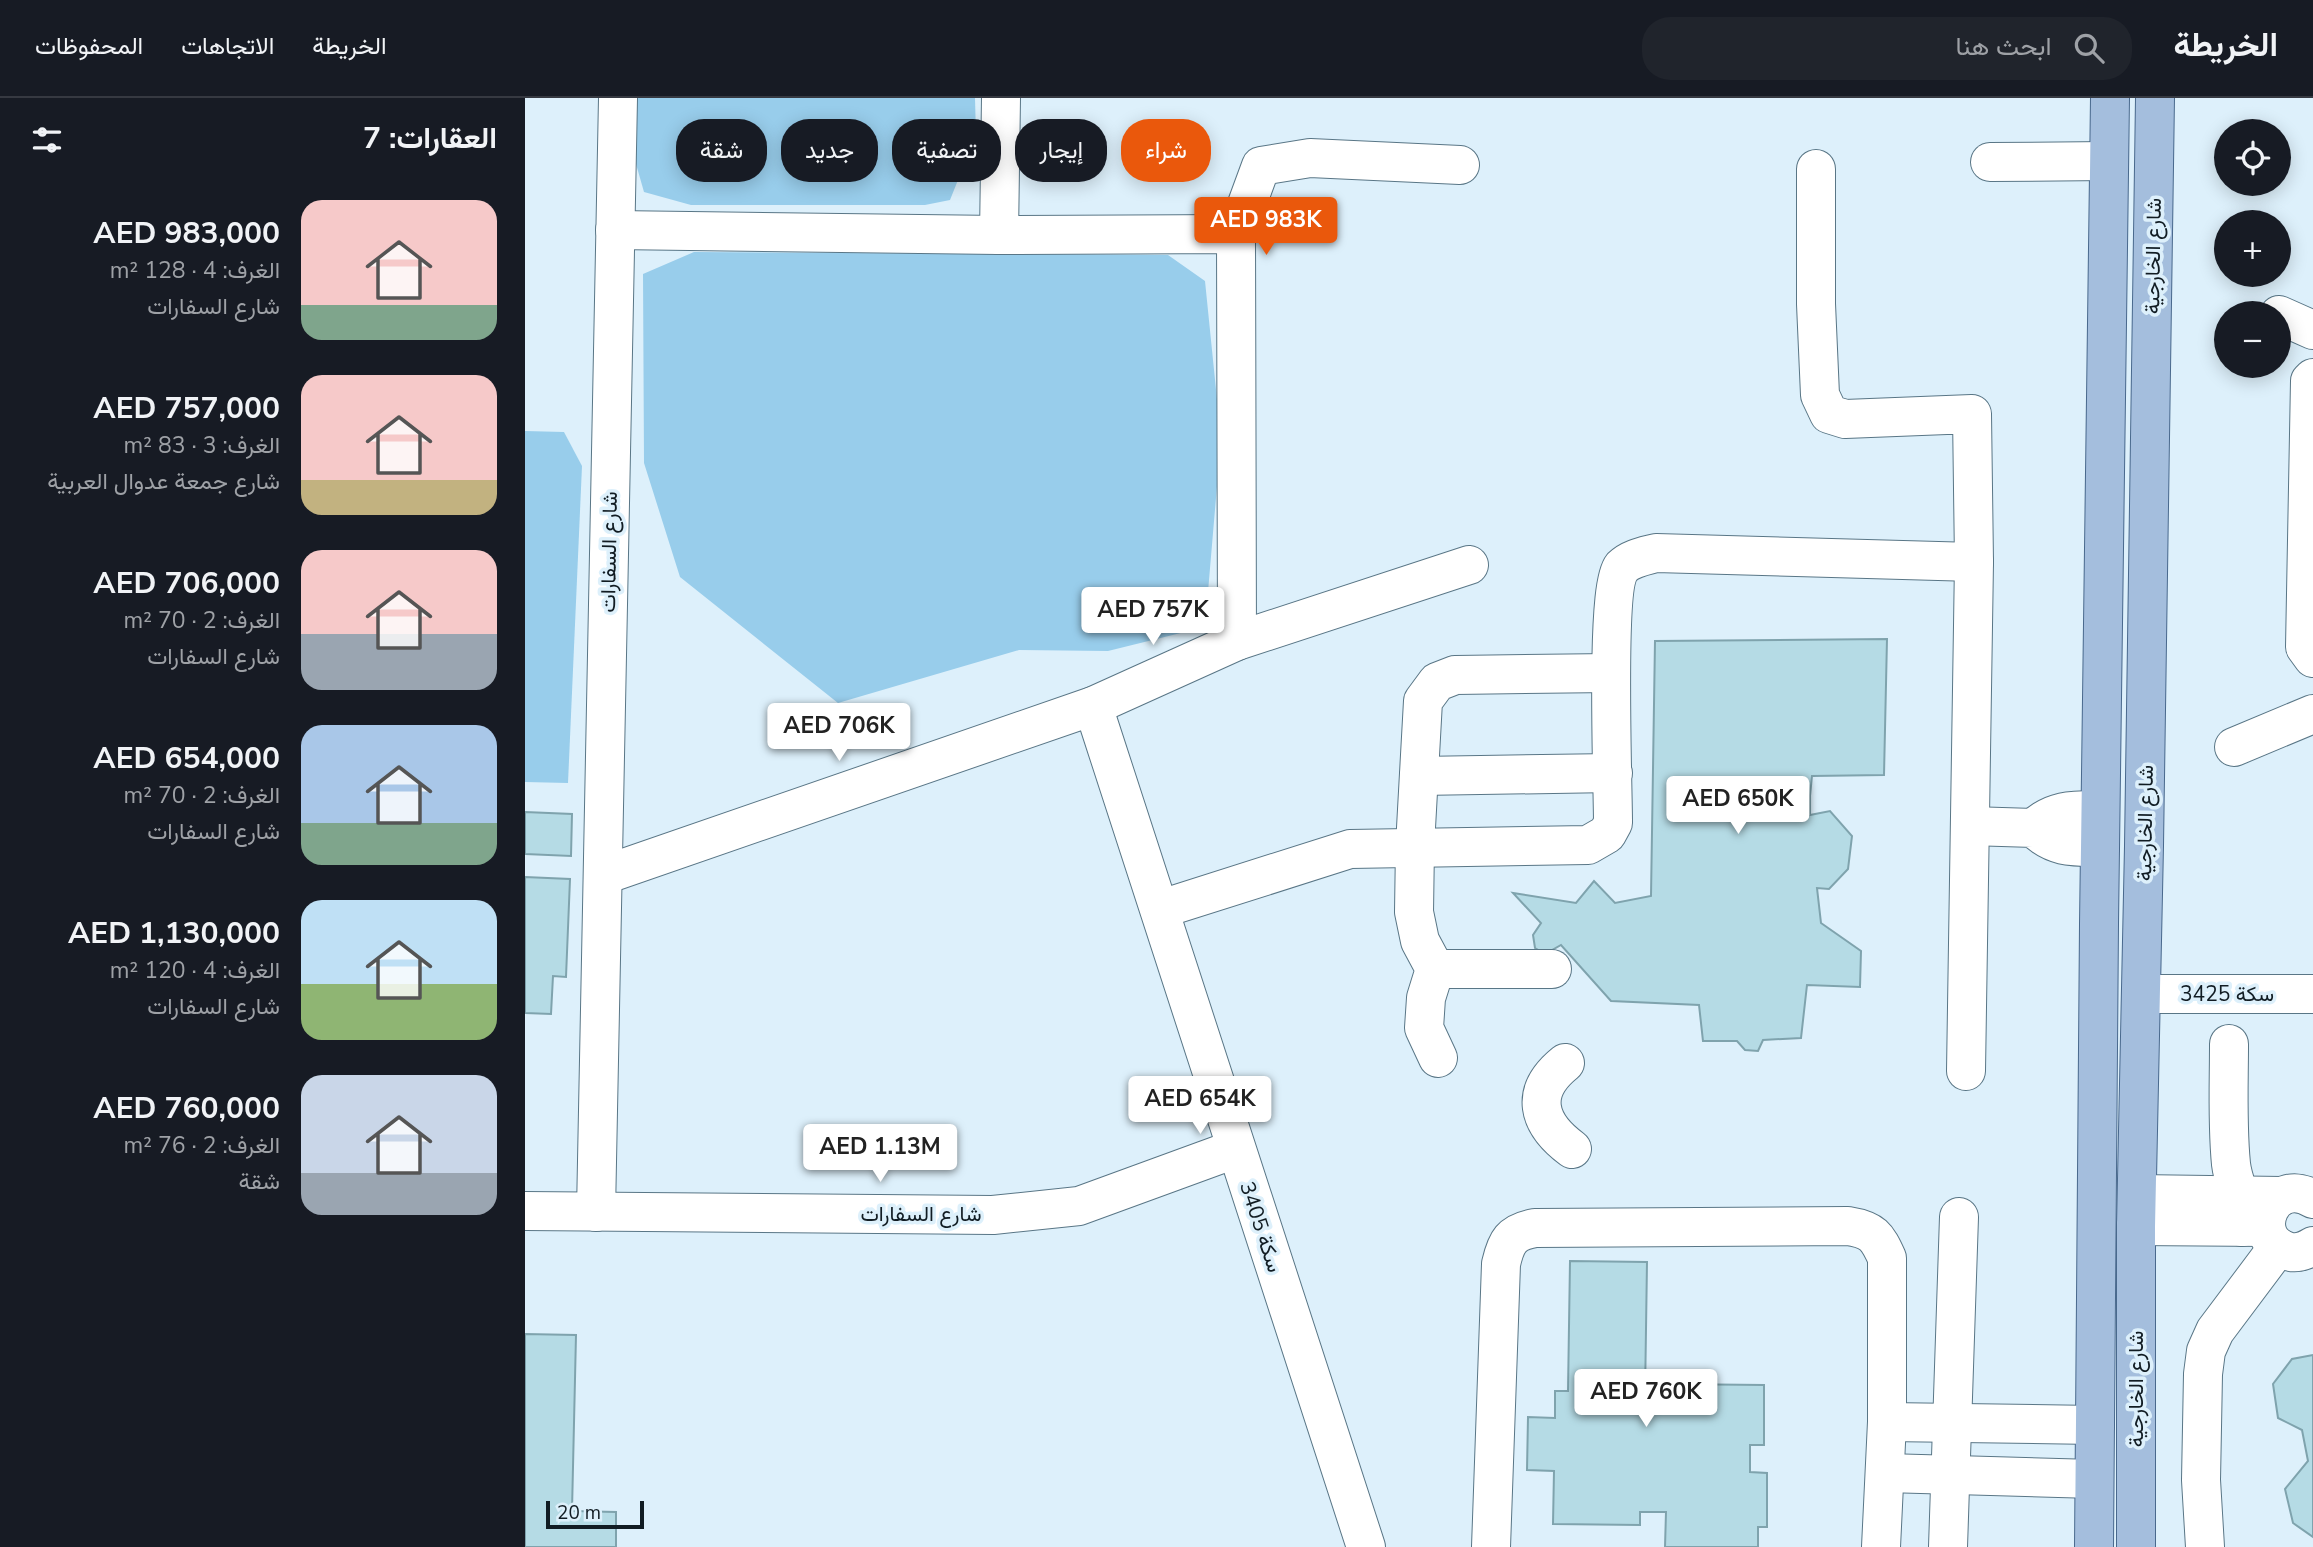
<!DOCTYPE html>
<html lang="ar">
<head>
<meta charset="utf-8">
<style>
	body { margin:0; font-family:"Nunito Sans",Vazirmatn,sans-serif; background:#20242c; color:#f1f3f6; direction:rtl; height:100vh; display:flex; flex-direction:column; font-size:26px; white-space:nowrap }
	* { box-sizing:border-box; margin:0 }
	p { font-size:23px; color:#9ea1a6 }
	.icon { flex:none; width:38px; height:38px; fill:none; stroke:currentColor; stroke-width:2; stroke-linecap:round; stroke-linejoin:round }
	.map { position:relative; flex:1; overflow:hidden; direction:ltr }
	.details { display:flex; flex-direction:column; background:#171b24; width:525px }
	.details>* { flex:none }
	.top-card { position:absolute; left:21px; top:21px; width:665px; height:63px; direction:rtl; display:flex; gap:14px }
	.controls { position:absolute; left:1689px; top:21px; display:grid; gap:14px }
	.controls a { display:grid; place-items:center; width:77px; height:77px; border-radius:50%; background:#171b24; box-shadow:0 4px 18px #0003; font-size:35px }
	.scale { position:absolute; left:21px; bottom:18px; width:98px; box-sizing:border-box; padding-left:7px; border:4px solid #111c23; border-top:0; font-size:19px; line-height:24px; white-space:nowrap; color:#111c23; -webkit-text-stroke:5px #ddf0fb; paint-order:stroke }
	.price { position:absolute; translate:-50% -60px; padding:0 16px; border-radius:7px; background:#fff; color:#222; font-size:23px; line-height:46px; filter:drop-shadow(0 2px 4px #0008) }
	.price::after { content:''; position:absolute; left:50%; top:42px; width:21px; height:16px; margin-left:-10px; background:inherit; clip-path:polygon(0 0,100% 0,50% 100%) }
	.price.active { background:#ea580c; color:#fff }
	ul { padding:0; list-style:none }
	li { display:flex; align-items:center; gap:21px; height:175px; padding:0 28px }
	li span { display:grid; place-items:center; flex:none; width:196px; height:140px; border-radius:21px; color:#555 }
	li>.icon { margin-inline-start:auto }
	span .icon { width:84px; height:84px; fill:#fffc; stroke-width:1 }
	li b { font-size:30px }
	h2 { display:flex; justify-content:space-between; align-items:center; height:84px; padding:0 28px; font-size:30px }
	.pill { padding:0 24px; border-radius:28px; background:#171b24; box-shadow:0 4px 18px #0003; font-size:24px; line-height:63px }
	.pill.active { background:#ea580c; color:#fff }
	header { display:flex; align-items:center; gap:42px; box-sizing:border-box; height:98px; padding:0 35px; background:#171b24; border-bottom:2px solid #363941 }
	header strong { font-size:33px }
	nav { display:flex; gap:38px; margin-inline-start:auto; font-size:24px }
	.search { width:490px; height:63px; background:#20242c; display:flex; align-items:center; gap:18px; box-sizing:border-box; padding:0 24px; border-radius:28px; color:#9ea1a6; font-size:26px }
	main { display:flex; flex:1; min-height:0 }
	.map>svg:first-child { display:block }
	.green { fill:#98cdeb }
	.building { fill:#b5dbe5; stroke:#7fa3ad; stroke-width:2 }
	.lines { fill:none; stroke-linecap:round; stroke-linejoin:round }
	.minor-casing { stroke:#597686; stroke-width:40 }
	.major-casing { stroke:#49698d; stroke-width:40 }
	.minor { stroke:#fff; stroke-width:38 }
	.major { stroke:#a4bedd; stroke-width:38 }
	.labels { text-anchor:middle; stroke-width:7; stroke-linejoin:round; paint-order:stroke }
	.street-label { font-size:21px; fill:#111c23; stroke:#ddf0fb }
</style>
</head>
<body>
<header>
<strong>الخريطة</strong>
<div class="search"><svg class="icon" aria-label="search" viewBox="0 0 24 24"><circle cx="10" cy="10" r="6"/><path d="M15 15l6 6"/></svg>ابحث هنا</div>
<nav><a>الخريطة</a><a>الاتجاهات</a><a>المحفوظات</a></nav>
</header>
<main>
<div class="map">
<svg width="1788" height="1449" viewBox="0 0 1788 1449">
	<rect width="100%" height="100%" fill="#ddf0fb"/>
	<!-- green -->
	<g class="green">
		<path d="M112,0H450L451,37L425,102L400,107H166L119,94L109,59Z"/>
		<path d="M169,154L643,157L680,183L696,341L680,529L583,553L494,552L313,605L155,479L119,365L118,176Z"/>
		<path d="M0,333L39,334L57,368L43,685L0,684Z"/>
	</g>
	<!-- building -->
	<g class="building">
		<path d="M1362,541L1359,677L1287,678L1285,698V717L1305,713L1327,738L1323,771L1304,791L1292,790L1296,825L1336,853L1335,889L1282,887L1276,940L1238,942L1233,953L1220,952L1212,943H1178L1174,907L1086,903L1036,847L1020,856L1010,850L1008,837L1016,825L988,795L1051,805L1069,783L1090,805L1126,798L1130,543Z"/>
		<path d="M0,714L47,716L46,758L0,756Z"/>
		<path d="M0,779L45,781L41,879L28,878L26,916L0,915Z"/>
		<path d="M1045,1163L1122,1164L1120,1299H1143V1286L1239,1287V1347H1225V1374L1242,1375V1429H1233V1449H1140L1141,1414H1115V1427L1028,1426L1029,1373L1002,1372L1003,1319L1030,1320V1293H1043Z"/>
		<path d="M0,1236L51,1237L47,1413L91,1414V1449H0Z"/>
		<path d="M1788,1257V1439L1768,1425L1760,1391L1783,1363L1777,1332L1753,1320L1748,1286L1767,1261Z"/>
	</g>
	<g class="lines">
		<defs>
			<g id="minor">
				<path d="M476,0L474,137L711,136L712,543"/>
				<path d="M1465,64L1583,63"/>
				<path d="M1291,71V206L1295,297L1304,316L1320,321L1447,316L1449,464L1441,973"/>
				<path d="M90,132L474,137"/>
				<path d="M711,136L736,68L785,60L935,67"/>
				<path d="M1754,217L1788,232"/>
				<path d="M1788,280L1785,283L1780,549L1788,560"/>
				<path d="M568,608L841,1449"/>
				<path d="M1709,649L1788,616"/>
				<path d="M894,678L1088,675"/>
				<path d="M1445,728L1509,730C1528,750 1548,749 1575,749"/>
				<path d="M1509,730C1528,711 1549,712 1575,712"/>
				<path d="M79,777L568,608L712,543L944,467"/>
				<path d="M636,811L825,751L1063,747L1082,736L1088,725C1088,686 1080,490 1097,469C1106,460 1120,458 1131,455L1449,464"/>
				<path d="M910,871H1027"/>
				<path d="M1616,896H1788"/>
				<path d="M1704,946C1704,985 1702,1026 1706,1066C1709,1091 1721,1101 1717,1129"/>
				<path d="M913,960L899,930L901,900L910,871L895,843L889,814L890,748L898,603L912,584L930,577L1086,575"/>
				<path d="M1040,965C1004,994 1012,1025 1047,1051"/>
				<path d="M1612,1096L1757,1098"/>
				<path d="M1788,1101C1746,1076 1721,1140 1762,1153C1771,1156 1780,1153 1788,1148"/>
				<path d="M0,1113L468,1117L554,1108L710,1051"/>
				<path d="M71,1114L93,0"/>
				<path d="M1611,1128L1741,1129"/>
				<path d="M1362,1324L1570,1327"/>
				<path d="M1361,1375L1569,1381"/>
				<path d="M966,1449L976,1166C981,1144 986,1134 1010,1130L1323,1128C1348,1132 1352,1138 1362,1160V1324L1356,1449"/>
				<path d="M1423,1449L1434,1119"/>
				<path d="M1680,1449L1676,1382L1678,1276L1681,1253L1690,1233L1753,1149"/>
			</g>
			<g id="major">
				<path d="M1569,1449L1574,826L1585,0"/>
				<path d="M1611,1449V1128L1619,748L1630,0"/>
			</g>
		</defs>
		<!-- minor casing -->
		<use href="#minor" class="minor-casing"/>
		<!-- major casing -->
		<use href="#major" class="major-casing"/>
		<!-- minor -->
		<use href="#minor" class="minor"/>
		<!-- major -->
		<use href="#major" class="major"/>
	</g>
	<g class="labels">
		<!-- street labels -->
		<g class="street-label">
			<text transform="translate(1628 158) rotate(-89)" y="7">شارع الخارجية</text>
			<text transform="translate(84 454) rotate(-89)" y="7">شارع السفارات</text>
			<text transform="translate(1620 725) rotate(-89)" y="7">شارع الخارجية</text>
			<text x="1702" y="903">سكة 3425</text>
			<text x="396" y="1123">شارع السفارات</text>
			<text transform="translate(736 1129) rotate(72)" y="7">سكة 3405</text>
			<text transform="translate(1611 1291) rotate(-90)" y="7">شارع الخارجية</text>
		</g>
	</g>
</svg>
<div class="controls">
<a><svg class="icon" aria-label="locate" viewBox="0 0 24 24"><circle cx="12" cy="12" r="6"/><path d="M12 2v4M12 18v4M2 12h4M18 12h4"/></svg></a>
<a>+</a>
<a>−</a>
</div>
<div class="scale">20 m</div>
<b class="price active" style="left:741px;top:159px">AED 983K</b>
<b class="price" style="left:628px;top:549px">AED 757K</b>
<b class="price" style="left:314px;top:665px">AED 706K</b>
<b class="price" style="left:1213px;top:738px">AED 650K</b>
<b class="price" style="left:675px;top:1038px">AED 654K</b>
<b class="price" style="left:355px;top:1086px">AED 1.13M</b>
<b class="price" style="left:1121px;top:1331px">AED 760K</b>
<div class="top-card">
<a class="pill active">شراء</a>
<a class="pill">إيجار</a>
<a class="pill">تصفية</a>
<a class="pill">جديد</a>
<a class="pill">شقة</a>
</div>
</div>
<section class="details">
<h2>العقارات: 7<svg class="icon" aria-label="filters" viewBox="0 0 24 24"><path d="M4 7h16M4 17h16"/><circle cx="9" cy="7" r="2"/><circle cx="15" cy="17" r="2"/></svg></h2>
<ul>
<li><span style="background:linear-gradient(#f6c9c9 75%,#7fa58c 0)"><svg class="icon" aria-label="home" viewBox="0 0 24 24"><path d="M3 11l9-7 9 7M6 9v11h12V9"/></svg></span><div><b>AED 983,000</b><p>الغرف: 4 · 128 m²</p><p>شارع السفارات</p></div></li>
<li><span style="background:linear-gradient(#f6c9c9 75%,#c2b280 0)"><svg class="icon" aria-label="home" viewBox="0 0 24 24"><path d="M3 11l9-7 9 7M6 9v11h12V9"/></svg></span><div><b>AED 757,000</b><p>الغرف: 3 · 83 m²</p><p>شارع جمعة عدوال العربية</p></div></li>
<li><span style="background:linear-gradient(#f6c9c9 60%,#9aa5b1 0)"><svg class="icon" aria-label="home" viewBox="0 0 24 24"><path d="M3 11l9-7 9 7M6 9v11h12V9"/></svg></span><div><b>AED 706,000</b><p>الغرف: 2 · 70 m²</p><p>شارع السفارات</p></div></li>
<li><span style="background:linear-gradient(#a9c7e8 70%,#7fa58c 0)"><svg class="icon" aria-label="home" viewBox="0 0 24 24"><path d="M3 11l9-7 9 7M6 9v11h12V9"/></svg></span><div><b>AED 654,000</b><p>الغرف: 2 · 70 m²</p><p>شارع السفارات</p></div></li>
<li><span style="background:linear-gradient(#bfe0f5 60%,#8fb573 0)"><svg class="icon" aria-label="home" viewBox="0 0 24 24"><path d="M3 11l9-7 9 7M6 9v11h12V9"/></svg></span><div><b>AED 1,130,000</b><p>الغرف: 4 · 120 m²</p><p>شارع السفارات</p></div></li>
<li><span style="background:linear-gradient(#c9d6e8 70%,#9aa5b1 0)"><svg class="icon" aria-label="home" viewBox="0 0 24 24"><path d="M3 11l9-7 9 7M6 9v11h12V9"/></svg></span><div><b>AED 760,000</b><p>الغرف: 2 · 76 m²</p><p>شقة</p></div></li>
</ul>
</section>
</main>
</body>
</html>
